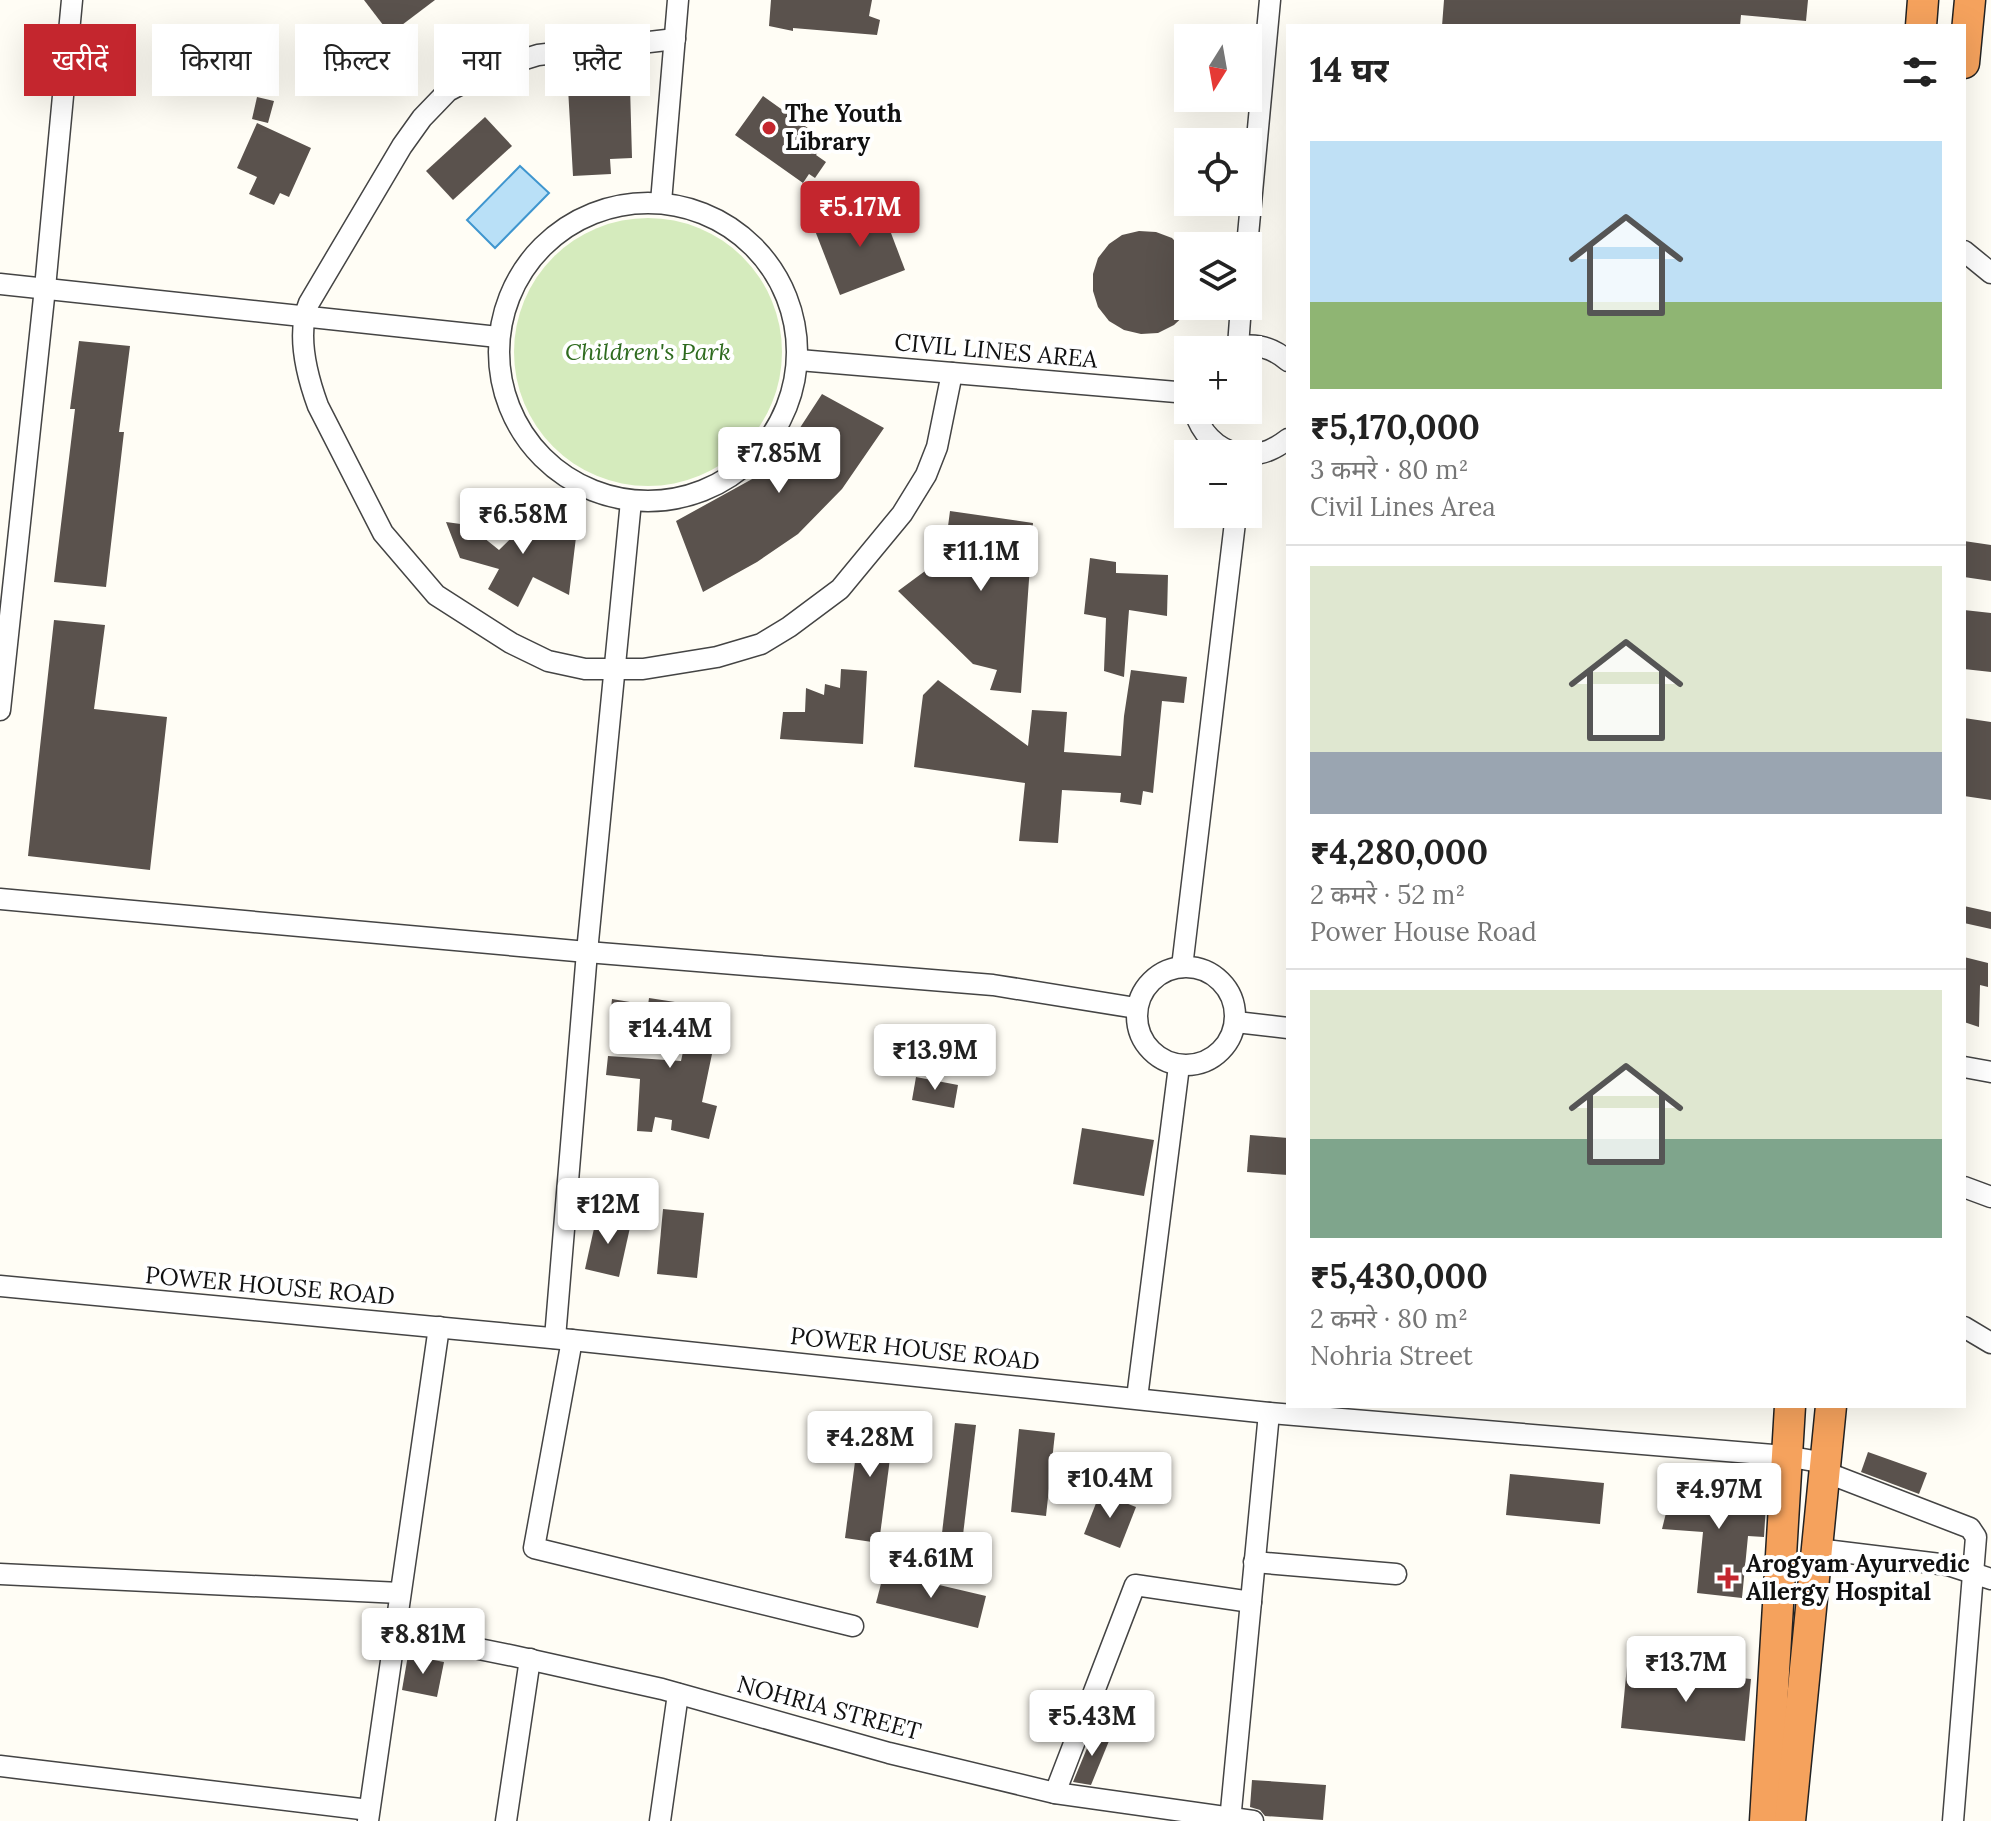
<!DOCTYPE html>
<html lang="hi">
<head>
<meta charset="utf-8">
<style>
	body { margin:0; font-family:Lora,"Noto Sans Devanagari",serif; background:#f6f6f6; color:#222; height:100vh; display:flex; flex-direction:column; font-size:30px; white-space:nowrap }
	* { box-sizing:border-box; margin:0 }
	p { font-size:26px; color:#767676 }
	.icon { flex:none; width:44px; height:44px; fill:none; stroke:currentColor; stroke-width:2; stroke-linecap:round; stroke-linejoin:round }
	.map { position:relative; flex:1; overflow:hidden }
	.panel { position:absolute; left:1286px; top:24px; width:680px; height:1384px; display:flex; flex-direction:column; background:#fff; border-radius:0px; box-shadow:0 8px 32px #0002 }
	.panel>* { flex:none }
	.banner { position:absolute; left:24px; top:24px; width:760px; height:72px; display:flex; gap:16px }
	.needle { width:52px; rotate:191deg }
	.tools { position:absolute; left:1174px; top:24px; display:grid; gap:16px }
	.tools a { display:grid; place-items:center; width:88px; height:88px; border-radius:0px; background:#fff; box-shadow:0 8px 32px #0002; font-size:40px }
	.price { position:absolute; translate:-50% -68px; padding:0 18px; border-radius:8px; background:#fff; color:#222; font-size:26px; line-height:52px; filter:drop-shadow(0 2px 4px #0008) }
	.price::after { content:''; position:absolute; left:50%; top:48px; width:24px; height:18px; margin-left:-12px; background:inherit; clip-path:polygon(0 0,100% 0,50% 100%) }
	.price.on { background:#c4262e; color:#fff }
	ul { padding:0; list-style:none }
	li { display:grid; align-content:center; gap:16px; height:424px; padding:0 24px }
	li+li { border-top:2px solid #e0e0e0 }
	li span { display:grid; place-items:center; height:248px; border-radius:0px; color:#555 }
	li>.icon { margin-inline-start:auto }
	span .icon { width:144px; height:144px; fill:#fffc; stroke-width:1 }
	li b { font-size:34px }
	h2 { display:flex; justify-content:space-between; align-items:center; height:96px; padding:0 24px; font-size:34px }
	.chip { padding:0 28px; border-radius:0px; background:#fff; box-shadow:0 8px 32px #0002; font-size:28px; line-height:72px }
	.chip.on { background:#c4262e; color:#fff }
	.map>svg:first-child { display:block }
	.green { fill:#d5ebbd }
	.water { fill:#b9e0f7; stroke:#3f96cf; stroke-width:2 }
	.building { fill:#5a524d }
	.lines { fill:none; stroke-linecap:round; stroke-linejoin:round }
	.minor-casing { stroke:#444; stroke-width:23 }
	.highway-casing { stroke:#222; stroke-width:33 }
	.minor { stroke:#fff; stroke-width:20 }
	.highway { stroke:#f5a25d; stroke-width:30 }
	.poi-dot { fill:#c4262e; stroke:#fff; stroke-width:3 }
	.labels { text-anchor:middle; stroke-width:8; stroke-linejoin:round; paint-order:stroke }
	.poi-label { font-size:24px; font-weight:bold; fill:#111; stroke:#fff; text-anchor:start }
	.street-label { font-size:24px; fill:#111; stroke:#fff }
	.park-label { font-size:24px; font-style:italic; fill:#2f6b1f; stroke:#fff }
</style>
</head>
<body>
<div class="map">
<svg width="1991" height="1821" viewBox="0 0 1991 1821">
	<rect width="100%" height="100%" fill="#fffdf5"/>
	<!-- green -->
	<circle class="green" cx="648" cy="352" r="134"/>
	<!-- water -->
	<path class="water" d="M520,166L549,193L495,248L467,220Z"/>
	<!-- building -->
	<g class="building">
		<path d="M364,0H435L390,34Z"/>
		<path d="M771,0H872L869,16L880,20L877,35L793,28V31L769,26Z"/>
		<path d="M1444,0H1808L1806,21L1741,15L1740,26H1442Z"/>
		<path d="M630,86L632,158L610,159L611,174L573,176L568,88Z"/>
		<path d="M763,96L826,141L816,155L826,162L815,178L809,174L803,183L735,135Z"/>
		<path d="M257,97L274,101L268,123L252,119Z"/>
		<path d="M485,117L512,146L453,200L426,171Z"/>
		<path d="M257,123L311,148L289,197L280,193L274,205L249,194L257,177L237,168Z"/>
		<path d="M880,204L905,270L840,295L814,228Z"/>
		<path d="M1139,231L1156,232L1172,238L1188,255V312L1174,325L1158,333L1141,334L1124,330L1109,321L1098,307L1093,291V274L1098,258L1109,244L1122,235Z"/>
		<path d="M79,341L130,346L119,432H124L106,587L54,582L75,409H70Z"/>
		<path d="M822,394L884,428L842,489L798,534L757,562L703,592L676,521L754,478L792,440Z"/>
		<path d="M539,511L577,529L569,595L533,577L518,607L488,589L499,569L460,558L446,522L468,525L499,550Z"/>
		<path d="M950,511L1033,523L1021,693L990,690L997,670L973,664L898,591L944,557Z"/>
		<path d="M1964,541L1991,545V581L1964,577Z"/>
		<path d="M1090,558L1116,562V573L1168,575L1167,616L1129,610L1124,677L1104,671L1106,618L1084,614Z"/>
		<path d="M1964,610L1991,613V672L1964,669Z"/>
		<path d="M54,620L105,625L94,709L167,717L150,870L28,856Z"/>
		<path d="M841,669L867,671L863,744L780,739L783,712H805L806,688L824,695L825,684L840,688Z"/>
		<path d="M1131,670L1187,677L1184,703L1162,701L1153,793L1143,791L1141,805L1120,802L1121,793L1062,790L1058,843L1019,841L1025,783L914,767L923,695L938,680L1028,746L1032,710L1067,712L1064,752L1121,756L1124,716Z"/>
		<path d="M1964,718L1991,722V800L1964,796Z"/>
		<path d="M1964,906L1991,912V929L1964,923Z"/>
		<path d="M1964,957L1988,963V987L1980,985L1979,1027L1964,1022Z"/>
		<path d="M649,998L675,1002L674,1011L720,1021L717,1034L709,1032L705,1053L712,1054L702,1102L717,1106L709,1139L671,1130L672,1120L655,1117L652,1132L637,1131L640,1079L606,1075L608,1056L681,1061L688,1029L610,1017L612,999L648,1005Z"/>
		<path d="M916,1077L958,1085L954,1108L912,1100Z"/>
		<path d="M1082,1128L1154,1140L1144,1196L1073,1184Z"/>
		<path d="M1250,1135L1288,1138V1175L1247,1172Z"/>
		<path d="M663,1209L704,1213L697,1278L657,1274Z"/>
		<path d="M597,1215L631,1223L619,1277L585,1269Z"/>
		<path d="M861,1416L895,1420L879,1543L845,1538Z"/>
		<path d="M955,1423L976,1425L963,1535L942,1533Z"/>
		<path d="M1019,1429L1055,1433L1046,1516L1011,1512Z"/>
		<path d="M1868,1452L1927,1473L1919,1494L1861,1472Z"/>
		<path d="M1510,1474L1604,1483L1600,1524L1506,1515Z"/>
		<path d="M1673,1485L1767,1487L1764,1537L1748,1536L1742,1598L1697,1593L1703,1532L1662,1529Z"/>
		<path d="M1100,1493L1136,1507L1120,1548L1084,1534Z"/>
		<path d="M884,1572L986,1596L978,1628L876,1603Z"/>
		<path d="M408,1655L444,1662L437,1697L402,1690Z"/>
		<path d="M1627,1666L1751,1679L1745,1741L1621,1728Z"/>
		<path d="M1095,1729L1111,1736L1091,1785L1073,1782Z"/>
		<path d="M1252,1780L1326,1785L1323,1820L1265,1816L1260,1810L1250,1807Z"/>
	</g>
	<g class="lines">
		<defs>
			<g id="minor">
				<path d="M675,39L538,55L486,71L448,91L422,118L402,146L309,303C296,334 307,376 318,406L383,533L436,595L511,643L548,661L585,669H643L717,657L761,644L789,627L840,589L902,514L926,475L937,447L952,373"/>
				<path d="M661,202L678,0"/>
				<circle cx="648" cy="352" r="149"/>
				<path d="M1247,246L1270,0"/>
				<path d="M1964,251L1991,273"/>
				<path d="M0,284L498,337"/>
				<path d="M1238,346L1241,306"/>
				<path d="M1226,350C1249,342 1270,345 1288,361"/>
				<path d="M799,360L1188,393"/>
				<path d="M1194,410C1201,433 1215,448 1238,454"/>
				<path d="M1248,455C1264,454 1275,449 1288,439"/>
				<path d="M0,710L45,288L72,0"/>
				<path d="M0,899L587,952L993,985L1136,1008"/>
				<circle cx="1186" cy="1016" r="49"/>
				<path d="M1182,967L1236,514"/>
				<path d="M1236,1022L1288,1028"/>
				<path d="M1964,1067L1991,1072"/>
				<path d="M1964,1187L1991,1197"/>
				<path d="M0,1286L572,1340L1269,1413L1786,1456L1825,1463"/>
				<path d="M1964,1327L1991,1343"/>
				<path d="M555,1338L587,952L631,501"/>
				<path d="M572,1340L534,1548L853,1626"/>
				<path d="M1137,1398L1179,1066"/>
				<path d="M1825,1472L1970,1528L1976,1537L1953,1821"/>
				<path d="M1817,1549L1948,1565L1991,1579"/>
				<path d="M1254,1562L1396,1574"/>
				<path d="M0,1574L400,1593"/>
				<path d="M395,1632L514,1656L662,1689L889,1753L1055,1793L1253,1821"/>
				<path d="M0,1766L369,1810"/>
				<path d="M1055,1793L1135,1585L1251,1602"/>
				<path d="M368,1821L439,1327"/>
				<path d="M506,1821L530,1659"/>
				<path d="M660,1821L678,1694"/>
				<path d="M1230,1821L1269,1413"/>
			</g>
			<g id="highway">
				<path d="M1921,26L1923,0"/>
				<path d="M1964,63L1970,0"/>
				<path d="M1765,1821L1790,1406"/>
				<path d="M1790,1821L1831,1406"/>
			</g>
		</defs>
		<!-- minor casing -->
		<use href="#minor" class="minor-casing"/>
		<!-- highway casing -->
		<use href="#highway" class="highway-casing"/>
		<!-- minor -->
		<use href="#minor" class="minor"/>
		<!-- highway -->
		<use href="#highway" class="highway"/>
	</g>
	<!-- markers -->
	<g class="poi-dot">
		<circle cx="769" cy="128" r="8"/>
		<path d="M1724 1566h8v8h8v8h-8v8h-8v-8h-8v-8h8z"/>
	</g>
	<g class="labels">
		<!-- poi labels -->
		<g class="poi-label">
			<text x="785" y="122">The Youth<tspan x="785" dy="28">Library</tspan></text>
			<text x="1746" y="1572">Arogyam Ayurvedic<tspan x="1746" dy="28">Allergy Hospital</tspan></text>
		</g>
		<!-- street labels -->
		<g class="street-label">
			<text transform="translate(996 351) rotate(5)" y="8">CIVIL LINES AREA</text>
			<text transform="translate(270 1286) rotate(5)" y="8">POWER HOUSE ROAD</text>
			<text transform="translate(915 1349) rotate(6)" y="8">POWER HOUSE ROAD</text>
			<text transform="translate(829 1708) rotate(15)" y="8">NOHRIA STREET</text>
		</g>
		<!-- park labels -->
		<g class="park-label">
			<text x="648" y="360">Children's Park</text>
		</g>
	</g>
</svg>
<div class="tools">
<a><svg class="needle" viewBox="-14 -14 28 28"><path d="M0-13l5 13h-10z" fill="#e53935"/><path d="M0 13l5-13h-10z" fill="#767676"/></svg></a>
<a><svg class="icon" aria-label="locate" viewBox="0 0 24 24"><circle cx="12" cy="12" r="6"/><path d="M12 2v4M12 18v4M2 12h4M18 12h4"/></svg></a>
<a><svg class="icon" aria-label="layers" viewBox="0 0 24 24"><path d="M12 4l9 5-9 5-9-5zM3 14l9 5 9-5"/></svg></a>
<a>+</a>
<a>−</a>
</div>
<b class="price on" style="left:860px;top:249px">₹5.17M</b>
<b class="price" style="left:779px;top:495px">₹7.85M</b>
<b class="price" style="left:523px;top:556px">₹6.58M</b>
<b class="price" style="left:981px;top:593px">₹11.1M</b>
<b class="price" style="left:670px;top:1070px">₹14.4M</b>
<b class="price" style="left:935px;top:1092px">₹13.9M</b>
<b class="price" style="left:608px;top:1246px">₹12M</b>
<b class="price" style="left:870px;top:1479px">₹4.28M</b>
<b class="price" style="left:1110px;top:1520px">₹10.4M</b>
<b class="price" style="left:1719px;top:1531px">₹4.97M</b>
<b class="price" style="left:931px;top:1600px">₹4.61M</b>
<b class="price" style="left:423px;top:1676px">₹8.81M</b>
<b class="price" style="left:1686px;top:1704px">₹13.7M</b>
<b class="price" style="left:1092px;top:1758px">₹5.43M</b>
<div class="banner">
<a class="chip on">खरीदें</a>
<a class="chip">किराया</a>
<a class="chip">फ़िल्टर</a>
<a class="chip">नया</a>
<a class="chip">फ़्लैट</a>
</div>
<section class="panel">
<h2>14 घर<svg class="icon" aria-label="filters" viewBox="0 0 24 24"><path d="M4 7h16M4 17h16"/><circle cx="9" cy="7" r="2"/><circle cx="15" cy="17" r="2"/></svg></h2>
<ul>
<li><span style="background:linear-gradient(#bfe0f5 65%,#8fb573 0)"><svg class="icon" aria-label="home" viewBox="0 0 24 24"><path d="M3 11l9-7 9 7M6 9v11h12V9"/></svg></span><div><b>₹5,170,000</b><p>3 कमरे · 80 m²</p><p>Civil Lines Area</p></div></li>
<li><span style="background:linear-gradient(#dfe7d0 75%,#9aa5b1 0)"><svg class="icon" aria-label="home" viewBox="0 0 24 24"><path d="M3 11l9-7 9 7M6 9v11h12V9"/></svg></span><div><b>₹4,280,000</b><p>2 कमरे · 52 m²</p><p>Power House Road</p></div></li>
<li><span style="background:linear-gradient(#dfe7d0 60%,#7fa58c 0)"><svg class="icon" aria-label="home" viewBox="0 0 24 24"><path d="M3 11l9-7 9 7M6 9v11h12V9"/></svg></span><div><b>₹5,430,000</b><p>2 कमरे · 80 m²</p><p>Nohria Street</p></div></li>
</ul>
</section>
</div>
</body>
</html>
